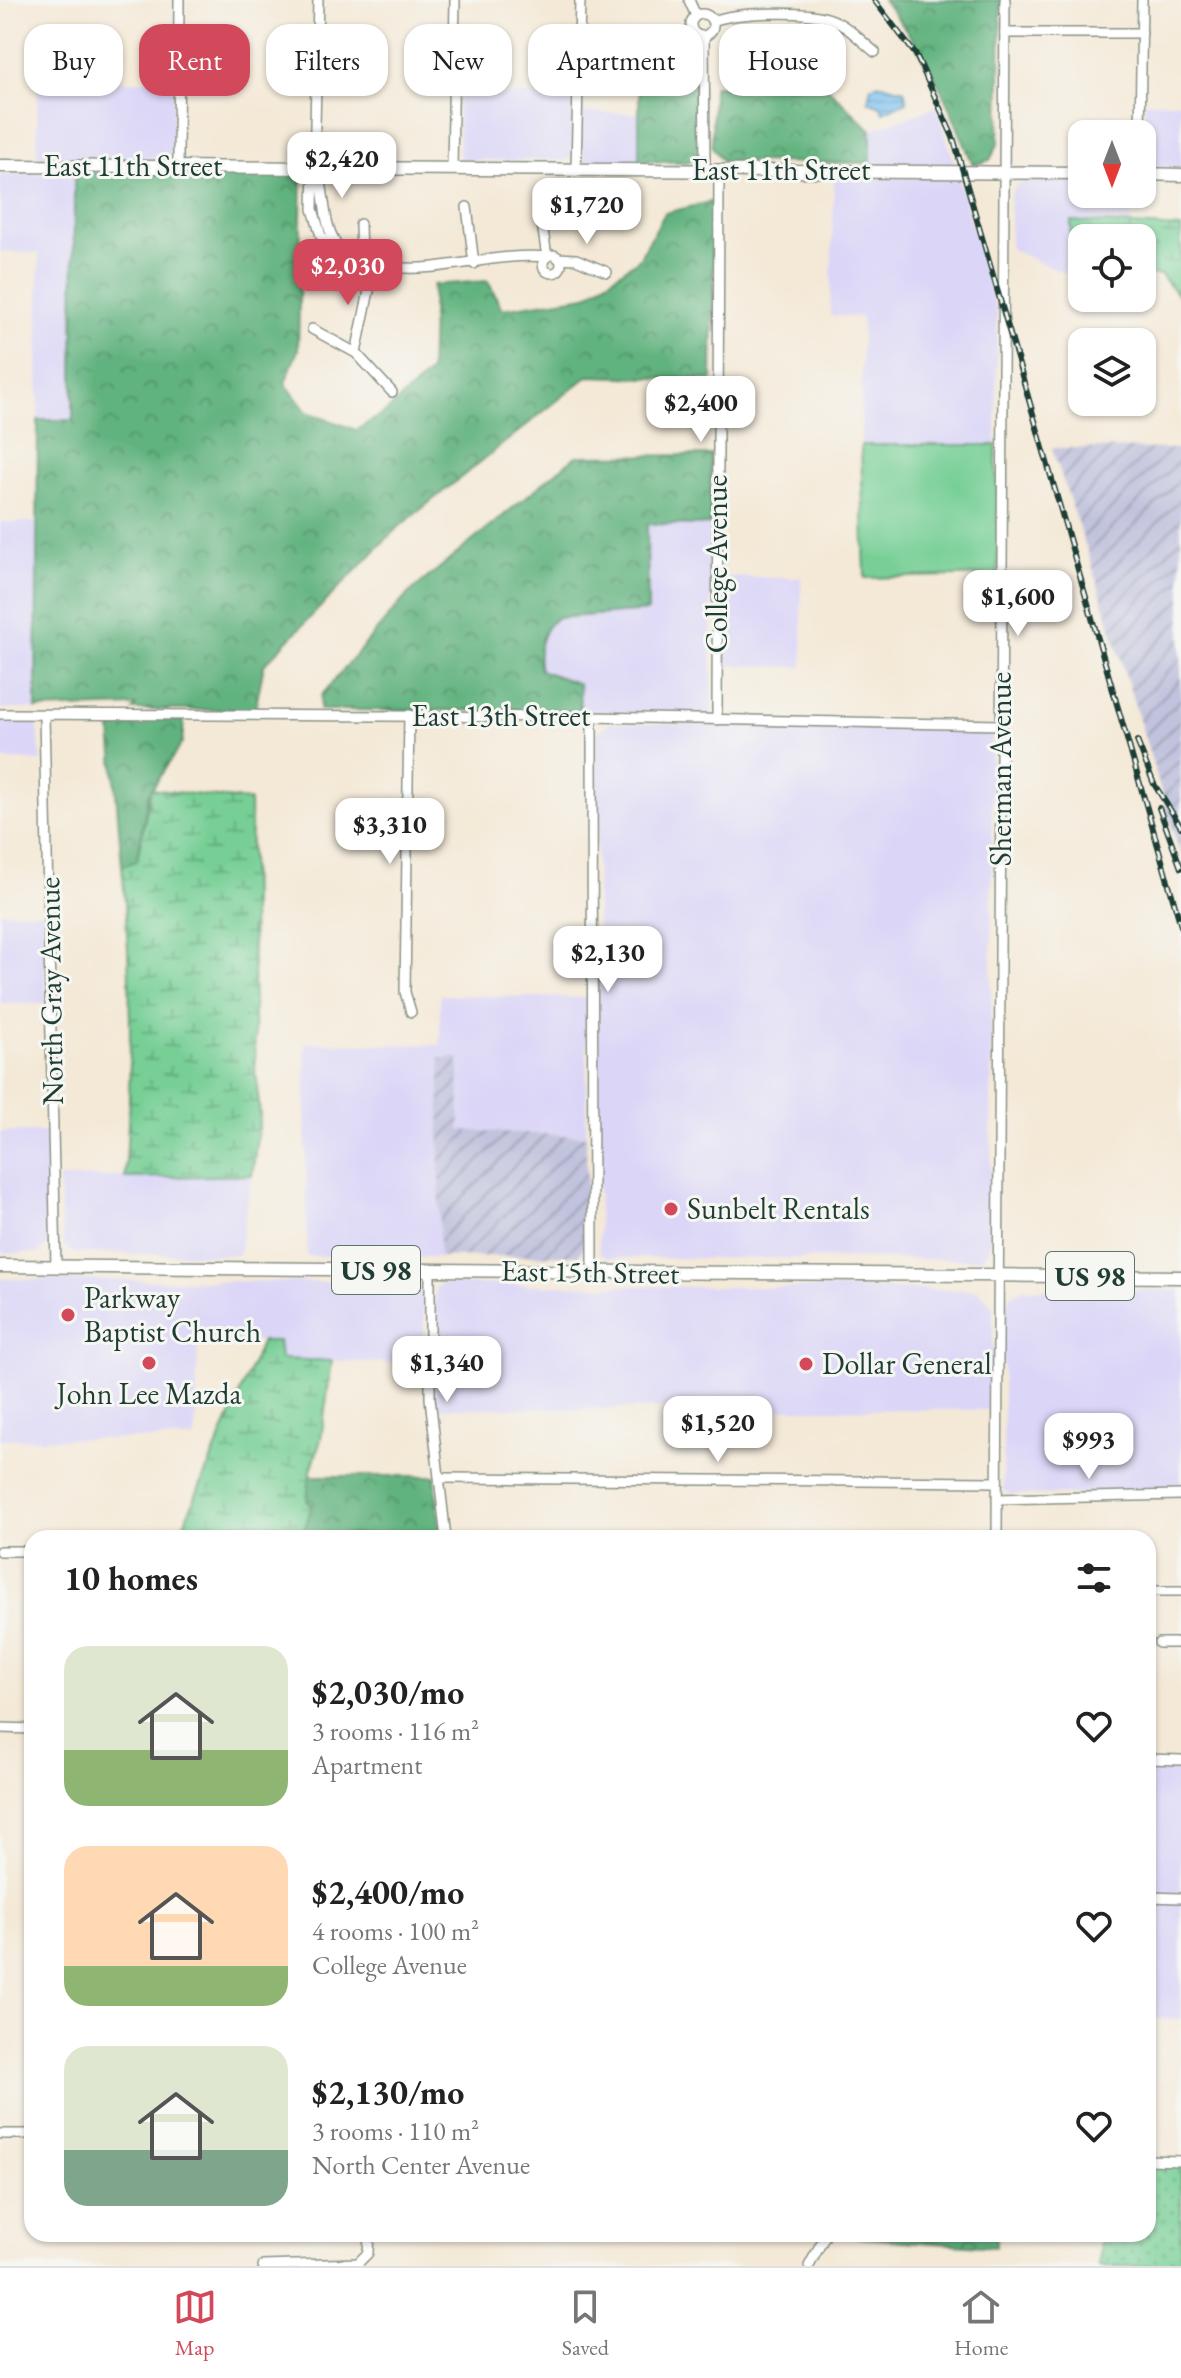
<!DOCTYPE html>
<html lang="en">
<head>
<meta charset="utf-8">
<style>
	body { margin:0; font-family:"EB Garamond",serif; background:#f6f6f6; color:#222; height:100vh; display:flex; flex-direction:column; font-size:30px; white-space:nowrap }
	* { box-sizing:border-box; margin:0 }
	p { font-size:26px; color:#767676 }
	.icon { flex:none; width:44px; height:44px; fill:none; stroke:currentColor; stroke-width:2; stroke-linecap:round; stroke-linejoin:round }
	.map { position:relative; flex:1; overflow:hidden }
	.details { position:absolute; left:24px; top:1530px; width:1132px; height:712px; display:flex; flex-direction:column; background:#fff; border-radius:24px; box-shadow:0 2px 6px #0004 }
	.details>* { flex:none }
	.hud { position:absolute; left:24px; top:24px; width:1134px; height:72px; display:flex; gap:16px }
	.needle { width:52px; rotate:180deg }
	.controls { position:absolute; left:1068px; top:120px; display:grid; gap:16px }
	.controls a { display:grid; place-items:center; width:88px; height:88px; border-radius:16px; background:#fff; box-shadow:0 2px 6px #0004; font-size:40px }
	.price { position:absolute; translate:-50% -68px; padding:0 18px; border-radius:16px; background:#fff; color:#222; font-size:26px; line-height:52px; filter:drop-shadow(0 2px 4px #0008) }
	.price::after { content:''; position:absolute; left:50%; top:48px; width:24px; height:18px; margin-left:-12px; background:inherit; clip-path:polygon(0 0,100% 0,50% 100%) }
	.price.on { background:#d1495b; color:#fff }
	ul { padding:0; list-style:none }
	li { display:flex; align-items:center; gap:24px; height:200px; padding:0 40px }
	li span { display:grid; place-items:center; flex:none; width:224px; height:160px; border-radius:24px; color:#555 }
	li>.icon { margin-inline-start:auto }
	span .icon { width:96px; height:96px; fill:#fffc; stroke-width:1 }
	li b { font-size:34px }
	h2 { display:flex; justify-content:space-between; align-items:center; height:96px; padding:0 40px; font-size:34px }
	.tag { padding:0 28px; border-radius:24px; background:#fff; box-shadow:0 2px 6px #0004; font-size:28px; line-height:72px }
	.tag.on { background:#d1495b; color:#fff }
	.menu { display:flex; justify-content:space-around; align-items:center; height:112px; border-top:2px solid #e0e0e0; background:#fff; font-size:22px; color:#767676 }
	.menu a { display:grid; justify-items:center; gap:4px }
	.menu .on { color:#d1495b }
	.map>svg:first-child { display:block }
	.built { fill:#dbd6f7 }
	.industrial { fill:url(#industrial-furrows) }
	.grass { fill:url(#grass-dots); stroke:#4b8664; stroke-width:2 }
	.forest { fill:url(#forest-crowns); stroke:#407859; stroke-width:2 }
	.wetland { fill:url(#wetland-marsh); stroke:#4b8664; stroke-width:2 }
	.park { fill:#77cf95; stroke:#4b8664; stroke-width:2 }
	.water { fill:url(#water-rules); stroke:#4c7e92; stroke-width:2 }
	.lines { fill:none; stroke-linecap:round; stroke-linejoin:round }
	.minor-casing { stroke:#8a9386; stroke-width:12 }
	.major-casing { stroke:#8a9386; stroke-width:15 }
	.minor { stroke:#fff; stroke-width:9 }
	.major { stroke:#fff; stroke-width:12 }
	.rail-casing { stroke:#1f3d34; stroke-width:6 }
	.rail { stroke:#f6f6f2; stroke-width:3; stroke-dasharray:9; stroke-linecap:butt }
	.poi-dot { fill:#d1495b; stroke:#f6f6f2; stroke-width:3 }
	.labels { text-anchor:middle; stroke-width:6; stroke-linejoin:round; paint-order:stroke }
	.shield { fill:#f6f6f2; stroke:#60746d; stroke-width:2 }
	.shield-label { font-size:28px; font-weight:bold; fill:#1f3d34 }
	.street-label { font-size:30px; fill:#1f3d34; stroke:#f6f6f2 }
	.poi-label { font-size:30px; fill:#1f3d34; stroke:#f6f6f2; text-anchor:start }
</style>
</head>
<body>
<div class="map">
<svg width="1181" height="2266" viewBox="0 0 1181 2266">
	<defs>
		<pattern id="industrial-furrows" width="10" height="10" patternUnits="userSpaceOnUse" patternTransform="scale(2)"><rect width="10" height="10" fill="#c1c2dd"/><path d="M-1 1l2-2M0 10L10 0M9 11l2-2" fill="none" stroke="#9c9fb4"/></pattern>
		<pattern id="grass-dots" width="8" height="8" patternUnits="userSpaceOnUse" patternTransform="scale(2)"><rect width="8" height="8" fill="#77cf95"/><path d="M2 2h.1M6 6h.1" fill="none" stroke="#61a97a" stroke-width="1.8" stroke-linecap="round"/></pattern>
		<pattern id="forest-crowns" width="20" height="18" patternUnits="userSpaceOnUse" patternTransform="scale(2)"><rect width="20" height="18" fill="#61b27e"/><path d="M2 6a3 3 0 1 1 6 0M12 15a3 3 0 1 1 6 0" fill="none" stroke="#4f9268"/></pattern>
		<pattern id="wetland-marsh" width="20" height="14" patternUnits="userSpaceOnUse" patternTransform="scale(2)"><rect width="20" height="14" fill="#77cf95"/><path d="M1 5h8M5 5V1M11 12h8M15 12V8" fill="none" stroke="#61a97a"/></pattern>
		<pattern id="water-rules" width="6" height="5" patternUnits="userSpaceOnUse" patternTransform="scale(2)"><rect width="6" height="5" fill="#78bff0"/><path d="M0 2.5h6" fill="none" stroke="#629cc3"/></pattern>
	</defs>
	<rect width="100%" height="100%" fill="#f6f6f2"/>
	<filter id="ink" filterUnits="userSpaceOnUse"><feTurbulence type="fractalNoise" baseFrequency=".0125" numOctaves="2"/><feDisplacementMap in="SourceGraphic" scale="16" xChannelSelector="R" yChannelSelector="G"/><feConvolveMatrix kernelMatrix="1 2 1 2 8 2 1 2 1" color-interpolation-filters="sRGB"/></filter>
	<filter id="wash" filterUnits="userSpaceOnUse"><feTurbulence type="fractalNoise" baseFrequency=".006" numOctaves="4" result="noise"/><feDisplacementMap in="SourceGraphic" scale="32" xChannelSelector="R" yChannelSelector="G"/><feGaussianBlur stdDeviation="1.8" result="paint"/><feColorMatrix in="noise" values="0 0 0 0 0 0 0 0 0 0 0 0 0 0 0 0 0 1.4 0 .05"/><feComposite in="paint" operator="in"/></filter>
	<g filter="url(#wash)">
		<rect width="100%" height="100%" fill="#f4e9d7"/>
		<!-- built -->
		<g class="built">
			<path d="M38,54H98L99,81H174L172,154L169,158L37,157Z"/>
			<path d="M572,94V154L568,160H463L459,156L458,96Z"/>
			<path d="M1145,102H1181V168L1151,167L1145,162Z"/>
			<path d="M936,107L955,164L871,163V130Z"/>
			<path d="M582,113H640L639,161L586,160L581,151Z"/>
			<path d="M77,173L74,182L73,421L38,420L39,253L0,252V175Z"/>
			<path d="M834,177L958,178L997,314L996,445H861L862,317L830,316Z"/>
			<path d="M1031,180L1082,181V194H1132L1131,222L1071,221L1069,275L1010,249V196L1016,185Z"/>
			<path d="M0,522H38L36,709H0Z"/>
			<path d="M647,524L710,525L712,715L580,711L579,685L540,670L537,659L541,642L548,624L556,618L648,611Z"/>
			<path d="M723,577L801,578L803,667L722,665Z"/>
			<path d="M0,717L37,720L41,761L0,760Z"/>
			<path d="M609,723L982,729L992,735L991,1238L988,1251L981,1259L607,1258L599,1253L596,735Z"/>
			<path d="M0,912H44L46,1004H0Z"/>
			<path d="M440,995L587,998L586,1136L460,1130L459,1059L440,1058L439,1257L307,1256L305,1043L440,1045Z"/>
			<path d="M0,1132H49L50,1241L39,1253H0Z"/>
			<path d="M252,1175L239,1255L74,1253L63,1245L59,1178Z"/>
			<path d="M0,1279L412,1283L420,1290L424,1303V1364L279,1359L277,1341H198L195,1439H0Z"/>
			<path d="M441,1284L979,1290L993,1307V1410L435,1408L433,1337L436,1288Z"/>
			<path d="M1023,1289L1181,1290V1493L1012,1495L1003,1490V1316L1009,1296Z"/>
			<path d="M1148,1764H1181V1894L1148,1893Z"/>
			<path d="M1148,1902L1181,1903V2019H1148Z"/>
		</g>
		<!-- industrial -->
		<g class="industrial">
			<path d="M1052,448L1181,449V856L1090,559Z"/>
			<path d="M440,1058H459L460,1130L586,1136L588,1240L579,1255L439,1257Z"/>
		</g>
		<!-- grass -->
		<path class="grass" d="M1148,2163L1181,2164V2266H1099L1100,2234H1148Z"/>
		<!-- forest -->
		<g class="forest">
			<path d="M883,0H1001L999,142L990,160L973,165C948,101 928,53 883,0Z"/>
			<path d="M639,58L701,59V153L688,162L639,161Z"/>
			<path d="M713,86L827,87L871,130V163L723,162L712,147Z"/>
			<path d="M119,172L302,173L298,350L285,383L307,412L356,430L386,412L430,372L433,285L488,281L502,309L586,296L639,259L665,213L714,201L712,380L588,376L395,530L264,665L255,710H133L136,706L36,709L38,420H73L74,182L77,173Z"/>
			<path d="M711,455L710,525L647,524L648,611L556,618C541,629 536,652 540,670L579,684L580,711L320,710L321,696L409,593L576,456Z"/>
			<path d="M122,720H184L182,743L148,795L137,861L122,866L111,730Z"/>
			<path d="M309,1476H435L441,1535L303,1534L312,1505L307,1502Z"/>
			<path d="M832,2234H996V2247L831,2236Z"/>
		</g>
		<!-- wetland -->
		<g class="wetland">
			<path d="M1071,221L1181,228V299L1161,275L1142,274V238H1082V276L1069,275Z"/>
			<path d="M151,789L250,801L255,1066L260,1115L252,1175L125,1178C132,1075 132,969 122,866L137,861Z"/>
			<path d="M262,1341H278L280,1359L332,1361L321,1439L310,1474L307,1501L312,1505L303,1534L178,1538Z"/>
		</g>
		<!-- park -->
		<g class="park">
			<path d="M861,445H996L998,575L865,578Z"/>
			<path d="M252,1534L441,1535V1538H231Z"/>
		</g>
		<!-- water -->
		<path class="water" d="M881,84L904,90L907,102L883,112L881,106L868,101L871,86Z"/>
	</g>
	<g filter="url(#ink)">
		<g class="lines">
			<defs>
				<g id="minor">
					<path d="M318,0L313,209L321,236C395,298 469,250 547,257L540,210"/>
					<path d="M689,0L696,16"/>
					<circle cx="702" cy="25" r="11"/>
					<path d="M713,21C735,12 808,10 830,19C847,25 861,41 875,52"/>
					<path d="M1005,33H1142"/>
					<path d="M704,36L705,169"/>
					<path d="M1140,134L1142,0"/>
					<path d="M178,165L179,0"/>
					<path d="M452,167L455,0"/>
					<path d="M576,168L580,0"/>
					<path d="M318,170C326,194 322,222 336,243"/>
					<path d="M467,207L474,264"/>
					<path d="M360,224L361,257"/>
					<circle cx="552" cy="264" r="9"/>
					<path d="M558,258L576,259L607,272"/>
					<path d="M312,329L356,353L375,262"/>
					<path d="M356,353L392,392"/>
					<path d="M0,714L592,717L1001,725"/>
					<path d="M44,715L56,1266"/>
					<path d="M409,715L405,992L411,1012"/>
					<path d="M592,717L593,1272"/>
					<path d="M717,720L719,169"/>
					<path d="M430,1270V1398L446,1538"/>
					<path d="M440,1478L997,1482"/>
					<path d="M997,1499L1181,1495"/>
					<path d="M997,1538L1005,0"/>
					<path d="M0,1551H32"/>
					<path d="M1148,1591H1181"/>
					<path d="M1159,1643H1181"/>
					<path d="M0,1728L32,1729"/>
					<path d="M1148,1759L1181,1760"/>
					<path d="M1148,1897L1181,1898"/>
					<path d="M0,2134H32"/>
					<path d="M1148,2160L1181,2161"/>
					<path d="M263,2266L358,2263L368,2253L369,2234"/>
					<path d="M809,2266L826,2234"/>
				</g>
				<g id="major">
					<path d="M0,166L1082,173"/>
					<path d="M1142,174L1181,175"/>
					<path d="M0,1266L1181,1277"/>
				</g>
			</defs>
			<!-- minor casing -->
			<use href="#minor" class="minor-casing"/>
			<!-- major casing -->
			<use href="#major" class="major-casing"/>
			<!-- minor -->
			<use href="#minor" class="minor"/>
			<!-- major -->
			<use href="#major" class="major"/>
			<defs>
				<g id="rail">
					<path d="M874,0L916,55L953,137L1181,926"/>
					<path d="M1137,741L1154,784L1181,827"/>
					<path d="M1159,808L1181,868"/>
				</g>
			</defs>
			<!-- rail casing -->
			<use href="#rail" class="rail-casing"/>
			<!-- rail -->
			<use href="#rail" class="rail"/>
		</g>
	</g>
	<!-- markers -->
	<g class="poi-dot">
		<circle cx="671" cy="1209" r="8"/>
		<circle cx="68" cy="1315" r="8"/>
		<circle cx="149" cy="1363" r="8"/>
		<circle cx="806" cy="1364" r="8"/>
	</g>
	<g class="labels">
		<!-- shield labels -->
		<g class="shield">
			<rect x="332" y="1246" width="88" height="48" rx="6"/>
			<rect x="1046" y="1252" width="88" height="48" rx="6"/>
		</g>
		<g class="shield-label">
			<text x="376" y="1280">US 98</text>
			<text x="1090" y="1286">US 98</text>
		</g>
		<!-- street labels -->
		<g class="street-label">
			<text x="133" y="176">East 11th Street</text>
			<text x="781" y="180">East 11th Street</text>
			<text transform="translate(717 564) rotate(-90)" y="10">College Avenue</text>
			<text x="501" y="726">East 13th Street</text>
			<text transform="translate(1001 769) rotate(-90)" y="10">Sherman Avenue</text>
			<text transform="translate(51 991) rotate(-91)" y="10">North Gray Avenue</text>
			<text transform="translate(590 1272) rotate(1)" y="10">East 15th Street</text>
		</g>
		<!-- poi labels -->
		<g class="poi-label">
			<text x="687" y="1219">Sunbelt Rentals</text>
			<text x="84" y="1308">Parkway<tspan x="84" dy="34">Baptist Church</tspan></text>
			<text x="822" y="1374">Dollar General</text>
			<text x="149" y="1404" text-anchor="middle">John Lee Mazda</text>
		</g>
	</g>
</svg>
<div class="controls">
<a><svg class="needle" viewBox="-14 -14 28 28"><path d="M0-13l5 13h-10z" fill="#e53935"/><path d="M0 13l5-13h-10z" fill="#767676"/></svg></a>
<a><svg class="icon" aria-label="locate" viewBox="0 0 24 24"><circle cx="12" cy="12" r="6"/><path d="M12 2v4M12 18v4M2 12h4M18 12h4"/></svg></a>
<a><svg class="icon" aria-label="layers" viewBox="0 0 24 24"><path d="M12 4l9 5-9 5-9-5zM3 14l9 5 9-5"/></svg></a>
</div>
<b class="price" style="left:342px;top:200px">$2,420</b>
<b class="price" style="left:587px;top:246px">$1,720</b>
<b class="price on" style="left:348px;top:307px">$2,030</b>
<b class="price" style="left:701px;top:444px">$2,400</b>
<b class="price" style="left:1018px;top:638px">$1,600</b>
<b class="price" style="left:390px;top:866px">$3,310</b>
<b class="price" style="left:608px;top:994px">$2,130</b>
<b class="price" style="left:447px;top:1404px">$1,340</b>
<b class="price" style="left:718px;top:1464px">$1,520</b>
<b class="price" style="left:1089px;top:1481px">$993</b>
<div class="hud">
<a class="tag">Buy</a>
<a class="tag on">Rent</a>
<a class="tag">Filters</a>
<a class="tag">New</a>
<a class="tag">Apartment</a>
<a class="tag">House</a>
</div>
<section class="details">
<h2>10 homes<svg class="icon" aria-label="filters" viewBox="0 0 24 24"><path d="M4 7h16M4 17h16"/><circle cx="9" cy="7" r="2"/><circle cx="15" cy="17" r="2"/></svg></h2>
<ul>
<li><span style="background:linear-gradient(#dfe7d0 65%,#8fb573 0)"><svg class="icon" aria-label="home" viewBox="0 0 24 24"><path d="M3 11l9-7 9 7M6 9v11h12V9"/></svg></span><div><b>$2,030/mo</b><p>3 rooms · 116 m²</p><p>Apartment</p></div><svg class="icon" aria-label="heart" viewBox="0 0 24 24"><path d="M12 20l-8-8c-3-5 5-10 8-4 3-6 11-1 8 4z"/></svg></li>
<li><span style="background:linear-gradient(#ffd9b3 75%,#8fb573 0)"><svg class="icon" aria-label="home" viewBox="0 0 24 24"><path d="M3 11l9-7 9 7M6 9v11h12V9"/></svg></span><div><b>$2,400/mo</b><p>4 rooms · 100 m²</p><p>College Avenue</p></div><svg class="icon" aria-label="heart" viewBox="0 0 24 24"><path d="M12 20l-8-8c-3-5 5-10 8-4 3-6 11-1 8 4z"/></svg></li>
<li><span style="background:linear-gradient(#dfe7d0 65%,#7fa58c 0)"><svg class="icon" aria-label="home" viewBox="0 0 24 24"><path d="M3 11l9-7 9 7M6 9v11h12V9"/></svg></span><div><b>$2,130/mo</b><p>3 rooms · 110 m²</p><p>North Center Avenue</p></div><svg class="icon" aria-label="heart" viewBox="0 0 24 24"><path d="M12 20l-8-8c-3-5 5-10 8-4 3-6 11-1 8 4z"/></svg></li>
</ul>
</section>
</div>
<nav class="menu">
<a class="on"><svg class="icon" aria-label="map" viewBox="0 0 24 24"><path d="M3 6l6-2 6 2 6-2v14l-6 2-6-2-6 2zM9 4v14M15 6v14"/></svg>Map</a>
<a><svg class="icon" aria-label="saved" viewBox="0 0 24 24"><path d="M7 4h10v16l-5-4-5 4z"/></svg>Saved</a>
<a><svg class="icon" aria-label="home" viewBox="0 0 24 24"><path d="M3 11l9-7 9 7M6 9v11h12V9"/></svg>Home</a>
</nav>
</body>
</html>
